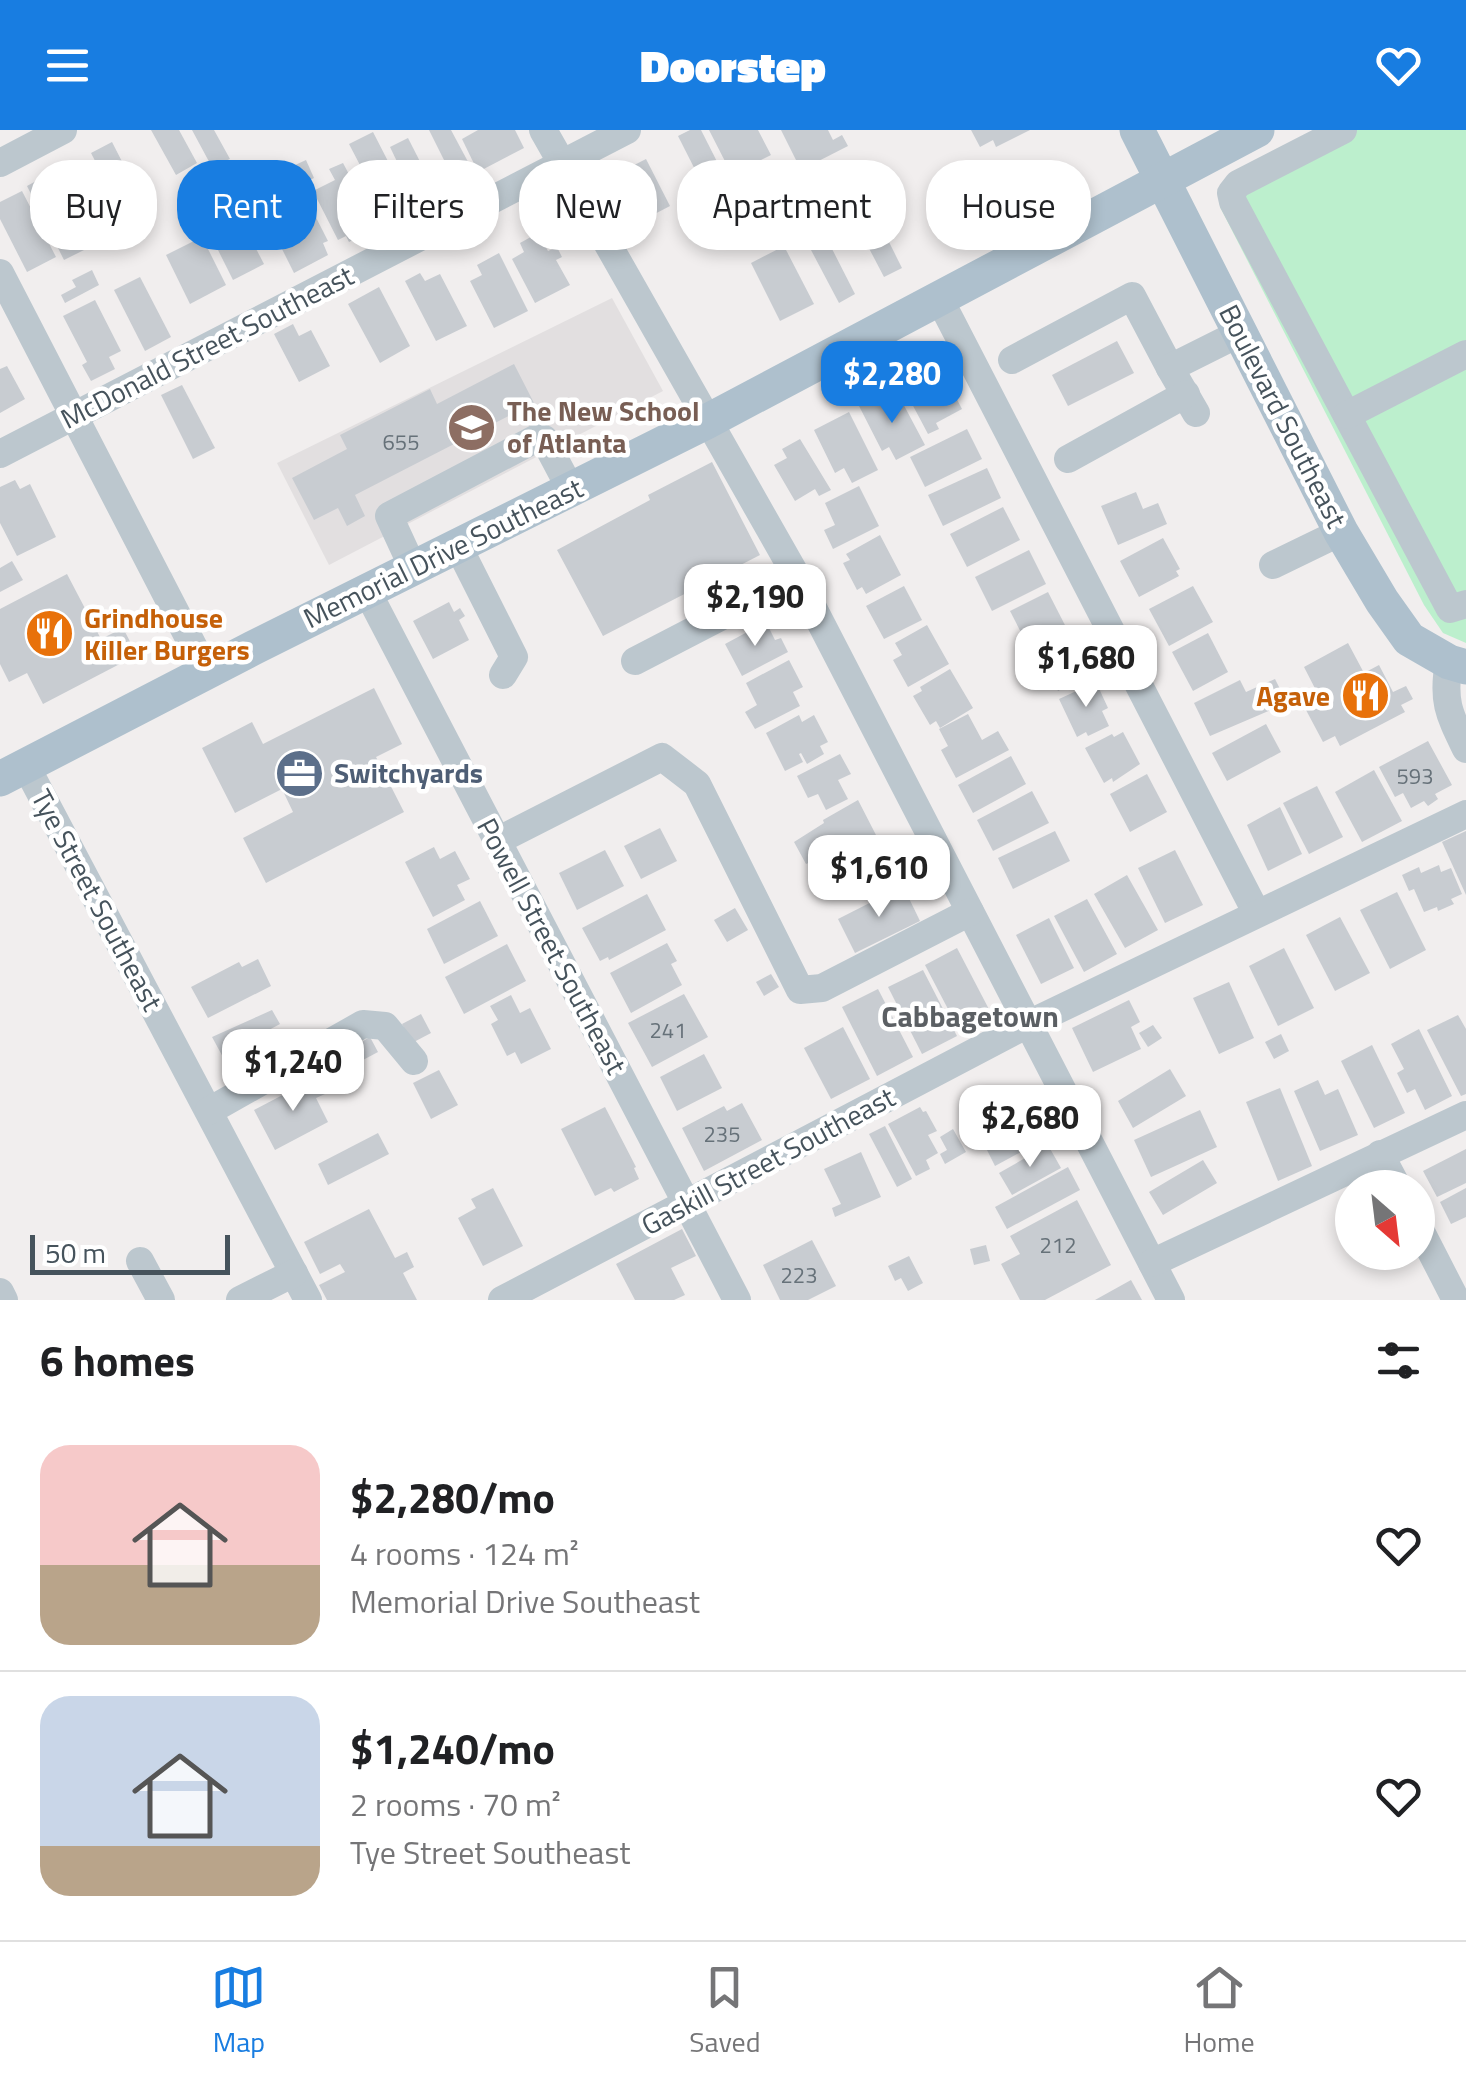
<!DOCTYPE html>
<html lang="en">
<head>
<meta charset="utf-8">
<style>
	body { margin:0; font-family:"Titillium Web",sans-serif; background:#f2f2f2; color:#202124; height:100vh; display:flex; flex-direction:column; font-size:38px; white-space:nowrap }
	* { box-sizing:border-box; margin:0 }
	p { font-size:32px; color:#757577 }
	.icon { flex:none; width:55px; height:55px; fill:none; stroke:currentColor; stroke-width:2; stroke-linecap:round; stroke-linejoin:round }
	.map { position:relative; height:1170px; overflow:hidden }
	.details { display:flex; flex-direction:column; background:#fff; flex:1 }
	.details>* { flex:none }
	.guide { position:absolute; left:30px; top:30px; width:1408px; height:90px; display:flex; gap:20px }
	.needle { width:65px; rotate:152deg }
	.tools { position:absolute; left:1335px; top:1040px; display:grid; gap:20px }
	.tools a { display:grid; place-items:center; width:100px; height:100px; border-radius:50%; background:#fff; box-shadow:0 5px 15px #0003; font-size:50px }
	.scale { position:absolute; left:30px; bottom:25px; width:200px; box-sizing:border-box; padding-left:10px; border:5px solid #46535c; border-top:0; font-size:28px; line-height:35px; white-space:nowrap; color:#46535c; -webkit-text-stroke:8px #fff; paint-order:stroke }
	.price { position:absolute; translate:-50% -85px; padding:0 22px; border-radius:20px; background:#fff; color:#222; font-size:32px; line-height:65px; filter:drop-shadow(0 2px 5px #0008) }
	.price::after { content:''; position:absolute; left:50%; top:60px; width:30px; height:22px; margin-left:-15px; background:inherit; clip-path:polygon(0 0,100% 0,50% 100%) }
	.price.selected { background:#187de1; color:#fff }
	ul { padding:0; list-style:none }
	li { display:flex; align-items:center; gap:30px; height:250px; padding:0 40px }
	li+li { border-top:2px solid #e0e0e0 }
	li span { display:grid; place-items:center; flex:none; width:280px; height:200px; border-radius:30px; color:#555 }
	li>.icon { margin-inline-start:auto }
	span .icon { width:120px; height:120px; fill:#fffc; stroke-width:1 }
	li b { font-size:42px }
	h2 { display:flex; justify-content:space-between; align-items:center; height:120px; padding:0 40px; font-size:42px }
	.pill { padding:0 35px; border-radius:40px; background:#fff; box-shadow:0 5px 15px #0003; font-size:35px; line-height:90px }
	.pill.selected { background:#187de1; color:#fff }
	header { display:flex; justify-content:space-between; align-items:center; height:130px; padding:0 40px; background:#187de1; color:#fff; font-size:45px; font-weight:800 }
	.tabs { display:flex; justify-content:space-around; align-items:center; height:140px; border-top:2px solid #e0e0e0; background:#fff; font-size:28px; color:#757577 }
	.tabs a { display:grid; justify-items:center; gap:5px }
	.tabs .selected { color:#187de1 }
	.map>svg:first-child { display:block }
	.education { fill:#e2dfe0 }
	.green { fill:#bcefcd }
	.building { fill:#c8ccd1 }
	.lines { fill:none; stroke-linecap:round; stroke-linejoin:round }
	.minor { stroke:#bcc7ce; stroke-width:28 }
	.major { stroke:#aec0cd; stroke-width:35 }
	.labels { text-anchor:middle; stroke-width:9; stroke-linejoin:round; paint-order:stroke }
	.number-label { font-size:22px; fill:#667179 }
	.street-label { font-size:28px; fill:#46535c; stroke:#fff }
	.education-label { font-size:28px; font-weight:bold; fill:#785e54; stroke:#fff; text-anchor:start }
	.food-label { font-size:28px; font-weight:bold; fill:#c56008; stroke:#fff; text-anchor:start }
	.service-label { font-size:28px; font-weight:bold; fill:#4e5e75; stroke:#fff; text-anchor:start }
	.neighbourhood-label { font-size:30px; font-weight:bold; fill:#5b5f63; stroke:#fff }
</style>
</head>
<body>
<header><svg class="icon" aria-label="menu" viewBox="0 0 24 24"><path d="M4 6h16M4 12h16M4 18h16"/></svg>Doorstep<svg class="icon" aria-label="heart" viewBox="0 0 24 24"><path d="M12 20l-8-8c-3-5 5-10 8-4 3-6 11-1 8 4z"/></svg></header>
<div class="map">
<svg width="1466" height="1170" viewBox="0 0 1466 1170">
	<rect width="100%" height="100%" fill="#f1eeee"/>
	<!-- education -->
	<path class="education" d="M612,168L663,261L329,435L277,333Z"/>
	<!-- green -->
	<path class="green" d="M1332,0H1466V513L1443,503L1424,475L1220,77L1225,59Z"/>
	<!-- building -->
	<g class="building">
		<path d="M151,0H179L197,33L176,45Z"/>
		<path d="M192,0H214L230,29L223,32L225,36L213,39Z"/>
		<path d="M429,0H451L474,43L455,52Z"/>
		<path d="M478,0H515L524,18L478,42L462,9Z"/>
		<path d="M690,0H701L737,71L716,81L678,6Z"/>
		<path d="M709,0H758L771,25L749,36L753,44L741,51L736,41L731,43Z"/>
		<path d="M781,0H828L833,10L842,5L848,16L801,40Z"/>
		<path d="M971,0H1030L996,17L993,10L980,17Z"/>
		<path d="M373,2L412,78L392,89L364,35L361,37L349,14Z"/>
		<path d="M408,8L435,61L416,71L390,17Z"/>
		<path d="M112,12L134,55L144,50L157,74L148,78L153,87L130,99L91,23Z"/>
		<path d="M646,29L670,76L626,99L601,52Z"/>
		<path d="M306,30L314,48L302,54L293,36Z"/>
		<path d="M343,33L377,97L349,112L346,106L338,110L313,61L335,50L329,39Z"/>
		<path d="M47,45L55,62L76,52L95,90L82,97L92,116L64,130L27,56Z"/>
		<path d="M22,61L56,127L27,142L0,89V72Z"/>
		<path d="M303,62L328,111L323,113L328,125L294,143L273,101L294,91L285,72Z"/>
		<path d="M880,66L890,84L878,90L902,138L884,147L850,82Z"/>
		<path d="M240,88L264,134L233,150L210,104Z"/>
		<path d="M538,103L548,121L557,117L562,127L556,130L570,155L535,173L512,129L524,122L520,113Z"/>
		<path d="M202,107L226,155L190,174L166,125Z"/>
		<path d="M828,111L855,164L839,173L811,120Z"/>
		<path d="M784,116L814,174L780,191L751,133Z"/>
		<path d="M499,123L528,181L494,198L470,151L482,145L477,135Z"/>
		<path d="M92,140L99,155L65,173L61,165L76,157L72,150Z"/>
		<path d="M420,143L425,151L440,144L467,196L436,211L405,151Z"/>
		<path d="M140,147L171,207L145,221L114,160Z"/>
		<path d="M379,157L410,216L380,233L348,174Z"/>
		<path d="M95,170L121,221L109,227L115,239L91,251L82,235L87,232L63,186Z"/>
		<path d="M293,194L299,206L311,200L330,236L299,252L274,204Z"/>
		<path d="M1117,211L1134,243L1068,276L1052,245Z"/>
		<path d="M514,234L534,273L355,365L365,386L347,396L338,378L314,390L292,348L347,319L340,305L430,259L437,274Z"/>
		<path d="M7,236L25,269L0,283V239Z"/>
		<path d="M924,243L928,251L943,243L962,279L936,293L939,299L928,304L902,255Z"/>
		<path d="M182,255L215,318L193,329L161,265Z"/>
		<path d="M877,264L883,274L899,266L925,315L896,330L889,317L882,321L858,274Z"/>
		<path d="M849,282L878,340L852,353L844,338L835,343L814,300Z"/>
		<path d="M967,299L982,329L925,357L910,327Z"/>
		<path d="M800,309L831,360L819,366L815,359L795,371L774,335L787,328L782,319Z"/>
		<path d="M712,332L760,425L603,506L557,420L650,370L648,365Z"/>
		<path d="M987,338L1001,368L943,396L928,365Z"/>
		<path d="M15,350L20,359L30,354L56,407L17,426L0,393V357Z"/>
		<path d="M859,356L879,396L833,419L824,400L835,395L825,373Z"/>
		<path d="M1136,362L1143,379L1158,373L1167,394L1118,415L1101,376Z"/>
		<path d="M1003,377L1020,410L967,437L950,404Z"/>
		<path d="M880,405L901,445L866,464L862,457L857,460L843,433L850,430L846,424Z"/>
		<path d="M1163,408L1180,439L1176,441L1179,446L1139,467L1120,431Z"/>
		<path d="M1029,420L1046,454L992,481L975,447Z"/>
		<path d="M12,431L23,450L0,462V438Z"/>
		<path d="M67,444L101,509L123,498L137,525L43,574L27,543L9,552L0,534V479Z"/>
		<path d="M904,456L922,490L884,509L866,476Z"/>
		<path d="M1193,456L1213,492L1169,516L1149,479Z"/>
		<path d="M1048,462L1068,501L1030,520L1010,481Z"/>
		<path d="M449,472L454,482L460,478L465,486L459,490L469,510L433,529L413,491Z"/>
		<path d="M766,492L775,510L781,508L788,522L742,546L725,514Z"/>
		<path d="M927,495L949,534L908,557L893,530L902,525L895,513Z"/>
		<path d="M1208,503L1228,542L1193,561L1172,522Z"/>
		<path d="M1063,512L1066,518L1075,514L1091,543L1058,561L1039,526Z"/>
		<path d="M1348,513L1364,543L1379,535L1393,562L1406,556L1413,569L1401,575L1405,582L1340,616L1335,606L1323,612L1306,580L1322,572L1304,537Z"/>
		<path d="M789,530L803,557L793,562L800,576L755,599L745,582L757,575L746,553Z"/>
		<path d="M950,539L973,578L940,598L936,591L930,595L913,566L922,561L920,557Z"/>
		<path d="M1275,549L1287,573L1210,606L1194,573L1240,550L1246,562Z"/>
		<path d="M1096,552L1108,578L1102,581L1109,596L1088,606L1086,602L1077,607L1059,569Z"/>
		<path d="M374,558L402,614L376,627L404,682L266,753L243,708L293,682L282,659L235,683L202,618L252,592L263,614Z"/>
		<path d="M968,584L982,610L998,601L1009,620L956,648L941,620L948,616L939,599Z"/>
		<path d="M799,585L802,592L814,585L828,612L820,616L824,624L807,634L801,623L799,624L803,632L785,641L766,603Z"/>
		<path d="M1266,594L1281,622L1227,651L1212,623Z"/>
		<path d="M1123,602L1140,634L1113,652L1112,648L1104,653L1085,618L1112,604L1114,607Z"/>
		<path d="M1428,611L1452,655L1435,664L1438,669L1428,676L1424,671L1411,678L1403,663L1395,667L1379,637Z"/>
		<path d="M840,624L851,644L838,650L848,669L826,680L818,664L808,668L797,646Z"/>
		<path d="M1011,626L1026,654L973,683L958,655Z"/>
		<path d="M1374,640L1402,691L1362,712L1335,662Z"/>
		<path d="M1147,644L1167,682L1130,702L1110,664Z"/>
		<path d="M1317,656L1343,707L1309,724L1283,673Z"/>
		<path d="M1032,661L1049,693L993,721L977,690Z"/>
		<path d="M858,670L876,705L840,724L838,721L806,734L794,712L824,693L823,690Z"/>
		<path d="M1280,677L1302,724L1268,741L1247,695Z"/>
		<path d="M660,698L677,731L641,749L624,716Z"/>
		<path d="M1055,701L1070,731L1013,759L998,728Z"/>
		<path d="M1466,701V765L1442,712Z"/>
		<path d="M881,712L894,736L883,742L889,753L858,770L844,742L839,745L834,737Z"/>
		<path d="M434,717L440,729L455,721L470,749L457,755L465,770L433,787L405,732Z"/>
		<path d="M605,720L624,756L577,780L559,743Z"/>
		<path d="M1175,720L1203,775L1165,793L1138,738Z"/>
		<path d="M1439,735L1441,742L1451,738L1462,764L1451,769L1454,774L1438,781L1437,777L1424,782L1414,759L1409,761L1402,745L1419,737L1421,743Z"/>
		<path d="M1127,745L1158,800L1125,818L1094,764Z"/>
		<path d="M903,756L920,791L855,823L838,789Z"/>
		<path d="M1397,762L1426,820L1390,839L1360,780Z"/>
		<path d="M647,764L666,800L609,830L608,827L600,831L582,798Z"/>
		<path d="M1087,769L1117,824L1084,842L1054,786Z"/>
		<path d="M480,771L498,806L444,834L427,799Z"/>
		<path d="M735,778L748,800L727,812L714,790Z"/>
		<path d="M1340,787L1370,843L1335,861L1306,805Z"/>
		<path d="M1049,788L1074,838L1041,854L1016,805Z"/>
		<path d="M667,813L677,831L671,834L682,855L631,883L610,843Z"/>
		<path d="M507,814L526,851L464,884L445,847Z"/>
		<path d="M957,818L992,885L960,902L925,835Z"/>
		<path d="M1284,818L1314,878L1278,896L1249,836Z"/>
		<path d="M258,829L271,856L208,888L191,857L239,832L242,837Z"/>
		<path d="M923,840L957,906L922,924L888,857Z"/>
		<path d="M771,844L779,857L764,866L756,852Z"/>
		<path d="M1229,852L1254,908L1219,924L1193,868Z"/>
		<path d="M878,859L913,927L877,946L842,877Z"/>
		<path d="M684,864L708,907L652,937L628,893Z"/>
		<path d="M511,865L520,883L530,878L551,919L521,934L515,922L507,926L491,894L498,890L490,876Z"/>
		<path d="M1129,870L1140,892L1131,897L1141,919L1093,942L1072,898Z"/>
		<path d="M272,880L280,894L267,901L269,906L224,929L212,907Z"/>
		<path d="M421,884L431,903L412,913L402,894Z"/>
		<path d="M1458,885L1466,899V964L1461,966L1427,900Z"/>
		<path d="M1153,895L1162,908L1148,917L1139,903Z"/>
		<path d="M843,897L870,949L831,969L804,918Z"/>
		<path d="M1419,899L1452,966L1425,980L1415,959L1407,963L1397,943L1404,939L1391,914Z"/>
		<path d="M1281,904L1289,921L1274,929L1265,912Z"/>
		<path d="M370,907L378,922L363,930L356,915Z"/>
		<path d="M1372,915L1405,983L1374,998L1341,931Z"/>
		<path d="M704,924L722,958L677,981L660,947Z"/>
		<path d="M1170,939L1186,966L1133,998L1118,971Z"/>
		<path d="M439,940L458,975L431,989L413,953Z"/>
		<path d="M317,947L325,964L316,968L328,992L275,1020L254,980Z"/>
		<path d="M1318,950L1325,965L1338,959L1358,1005L1320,1021L1294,961Z"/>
		<path d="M1017,956L1033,984L977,1015L962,987Z"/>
		<path d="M1280,958L1312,1036L1278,1051L1246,972Z"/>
		<path d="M742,973L762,1010L704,1041L682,998L724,976L727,981Z"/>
		<path d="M605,977L636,1037L634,1038L639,1049L614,1062L611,1058L595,1066L561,999Z"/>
		<path d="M920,977L923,982L926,981L937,1001L928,1005L938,1023L926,1030L930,1039L916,1046L888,994Z"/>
		<path d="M1200,980L1217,1017L1151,1047L1134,1010Z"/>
		<path d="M1033,987L1045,1009L995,1036L984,1014Z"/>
		<path d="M885,996L912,1049L897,1057L869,1004Z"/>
		<path d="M953,999L966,1022L945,1034L940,1024L947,1020L940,1007Z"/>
		<path d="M378,1003L389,1024L328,1055L318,1034Z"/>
		<path d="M1048,1015L1061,1038L1012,1065L999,1043Z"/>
		<path d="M1466,1019V1053L1437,1067L1423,1041Z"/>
		<path d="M861,1022L881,1067L835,1087L832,1078L841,1074L824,1039Z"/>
		<path d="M1203,1030L1217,1053L1163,1085L1149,1062Z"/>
		<path d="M1068,1037L1080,1060L1007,1099L995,1077Z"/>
		<path d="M493,1058L523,1116L483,1136L458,1088L476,1078L471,1069Z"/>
		<path d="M1466,1058V1087L1451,1094L1440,1072Z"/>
		<path d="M1077,1070L1111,1135L1045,1170H1020L1001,1134L1020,1124L1010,1106Z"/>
		<path d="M369,1079L395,1128L407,1122L414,1137L403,1143L417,1170H327L319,1155L345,1142L340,1134L320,1144L304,1112Z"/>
		<path d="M682,1099L696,1126L671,1138L685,1165L674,1170H635L616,1134Z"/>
		<path d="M812,1110L836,1156L808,1170H780L763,1135Z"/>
		<path d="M986,1115L990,1131L974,1135L970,1119Z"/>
		<path d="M909,1126L923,1153L908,1161L901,1148L895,1151L888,1136Z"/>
		<path d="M1131,1150L1142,1170H1095Z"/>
	</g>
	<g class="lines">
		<!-- minor -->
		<g class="minor">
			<path d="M543,0L797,447L1171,1170"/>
			<path d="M1343,0L1238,54L1231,63L1233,72L1450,479L1466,474"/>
			<path d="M0,33L63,0"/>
			<path d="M0,143L207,543"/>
			<path d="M939,168L1256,782"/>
			<path d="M1012,230L1132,166L1170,238"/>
			<path d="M1196,283L1170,238L1240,203"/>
			<path d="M1347,285L1466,224"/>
			<path d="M0,324L627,0"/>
			<path d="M1068,329L1186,264"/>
			<path d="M458,416L514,527L503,545"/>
			<path d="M1273,435L1341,402"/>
			<path d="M413,438L389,386L539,307L544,309L571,360"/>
			<path d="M367,461L737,1170"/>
			<path d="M635,531L797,447"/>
			<path d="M1449,532C1442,571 1449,584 1466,619"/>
			<path d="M26,636L308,1170"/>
			<path d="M497,711L662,627L697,654L800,860L822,858L970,782"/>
			<path d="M209,981L363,894L385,896L414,931"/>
			<path d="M1380,1024L1398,1058"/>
			<path d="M1418,1096L1456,1170"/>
			<path d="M140,1131L161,1170"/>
			<path d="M1152,1133L1466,985"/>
			<path d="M0,1162L4,1170"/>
			<path d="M240,1170L294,1143"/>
			<path d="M502,1170L1028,894L1466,684"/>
		</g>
		<!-- major -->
		<g class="major">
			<path d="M1137,0L1341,402L1382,471L1409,509L1449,532L1466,537"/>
			<path d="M0,649L253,518L708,291L1257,0"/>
		</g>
	</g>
	<!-- icons -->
	<defs>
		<symbol id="school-disc" viewBox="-11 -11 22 22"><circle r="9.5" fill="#8d6e63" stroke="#fff"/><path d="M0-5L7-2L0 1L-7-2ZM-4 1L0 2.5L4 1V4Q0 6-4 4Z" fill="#fff"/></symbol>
		<symbol id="restaurant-disc" viewBox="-11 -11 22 22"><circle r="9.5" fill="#e8710a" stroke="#fff"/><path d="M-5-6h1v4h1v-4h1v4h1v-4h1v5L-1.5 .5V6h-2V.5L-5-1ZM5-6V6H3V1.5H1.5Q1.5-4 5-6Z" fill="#fff"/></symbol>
		<symbol id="office-disc" viewBox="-11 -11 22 22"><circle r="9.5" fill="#5c6f8a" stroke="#fff"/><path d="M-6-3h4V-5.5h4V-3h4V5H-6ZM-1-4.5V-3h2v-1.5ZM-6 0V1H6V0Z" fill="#fff"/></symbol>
	</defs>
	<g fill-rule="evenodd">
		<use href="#school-disc" x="444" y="270" width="55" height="55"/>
		<use href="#restaurant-disc" x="22" y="476" width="55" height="55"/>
		<use href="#restaurant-disc" x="1338" y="538" width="55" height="55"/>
		<use href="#office-disc" x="272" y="616" width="55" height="55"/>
	</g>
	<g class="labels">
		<!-- number labels -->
		<g class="number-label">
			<text x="401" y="320">655</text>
			<text x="1415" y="654">593</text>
			<text x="668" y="908">241</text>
			<text x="722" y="1012">235</text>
			<text x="1058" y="1123">212</text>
			<text x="799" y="1153">223</text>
		</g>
		<!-- street labels -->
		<g class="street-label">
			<text transform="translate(207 217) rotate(-27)" y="10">McDonald Street Southeast</text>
			<text transform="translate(1283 286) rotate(63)" y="10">Boulevard Southeast</text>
			<text transform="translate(443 423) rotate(-26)" y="10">Memorial Drive Southeast</text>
			<text transform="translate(97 770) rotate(62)" y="10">Tye Street Southeast</text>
			<text transform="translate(552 816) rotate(62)" y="10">Powell Street Southeast</text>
			<text transform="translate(768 1031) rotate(-28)" y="10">Gaskill Street Southeast</text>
		</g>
		<!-- education labels -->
		<g class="education-label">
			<text x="507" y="291">The New School<tspan x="507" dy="32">of Atlanta</tspan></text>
		</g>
		<!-- food labels -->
		<g class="food-label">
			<text x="84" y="498">Grindhouse<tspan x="84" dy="32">Killer Burgers</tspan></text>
			<text x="1330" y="576" text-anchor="end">Agave</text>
		</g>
		<!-- service labels -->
		<g class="service-label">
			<text x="334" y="653">Switchyards</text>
		</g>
		<!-- neighbourhood labels -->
		<g class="neighbourhood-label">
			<text x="970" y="897">Cabbagetown</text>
		</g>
	</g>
</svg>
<div class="tools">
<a><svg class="needle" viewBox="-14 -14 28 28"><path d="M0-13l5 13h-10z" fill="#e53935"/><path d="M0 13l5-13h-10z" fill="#757577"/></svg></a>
</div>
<div class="scale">50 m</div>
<b class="price selected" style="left:892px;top:296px">$2,280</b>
<b class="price" style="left:755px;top:519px">$2,190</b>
<b class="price" style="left:1086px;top:580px">$1,680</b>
<b class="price" style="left:879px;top:790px">$1,610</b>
<b class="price" style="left:293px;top:984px">$1,240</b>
<b class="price" style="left:1030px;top:1040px">$2,680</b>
<div class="guide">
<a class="pill">Buy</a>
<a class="pill selected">Rent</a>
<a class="pill">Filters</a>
<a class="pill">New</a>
<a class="pill">Apartment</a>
<a class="pill">House</a>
</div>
</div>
<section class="details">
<h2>6 homes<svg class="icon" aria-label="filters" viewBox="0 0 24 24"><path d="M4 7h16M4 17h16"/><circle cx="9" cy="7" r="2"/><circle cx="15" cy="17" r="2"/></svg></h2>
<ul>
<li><span style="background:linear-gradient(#f6c9c9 60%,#b9a48a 0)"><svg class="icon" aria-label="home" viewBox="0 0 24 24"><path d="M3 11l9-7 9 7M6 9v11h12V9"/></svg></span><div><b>$2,280/mo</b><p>4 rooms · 124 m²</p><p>Memorial Drive Southeast</p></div><svg class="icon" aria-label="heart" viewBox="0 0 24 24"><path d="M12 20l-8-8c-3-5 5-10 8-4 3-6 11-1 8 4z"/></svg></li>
<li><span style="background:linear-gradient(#c9d6e8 75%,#b9a48a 0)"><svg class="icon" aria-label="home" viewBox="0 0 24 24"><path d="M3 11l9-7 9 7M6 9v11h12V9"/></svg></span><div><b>$1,240/mo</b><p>2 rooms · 70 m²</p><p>Tye Street Southeast</p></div><svg class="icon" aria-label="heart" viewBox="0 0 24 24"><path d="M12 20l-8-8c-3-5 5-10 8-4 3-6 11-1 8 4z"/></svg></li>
</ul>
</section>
<nav class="tabs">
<a class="selected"><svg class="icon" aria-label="map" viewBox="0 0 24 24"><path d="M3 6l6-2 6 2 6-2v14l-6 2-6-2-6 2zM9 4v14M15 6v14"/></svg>Map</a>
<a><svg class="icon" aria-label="saved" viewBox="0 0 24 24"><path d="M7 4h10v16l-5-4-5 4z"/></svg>Saved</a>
<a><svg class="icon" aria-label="home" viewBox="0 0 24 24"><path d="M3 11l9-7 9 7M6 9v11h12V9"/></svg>Home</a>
</nav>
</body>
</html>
